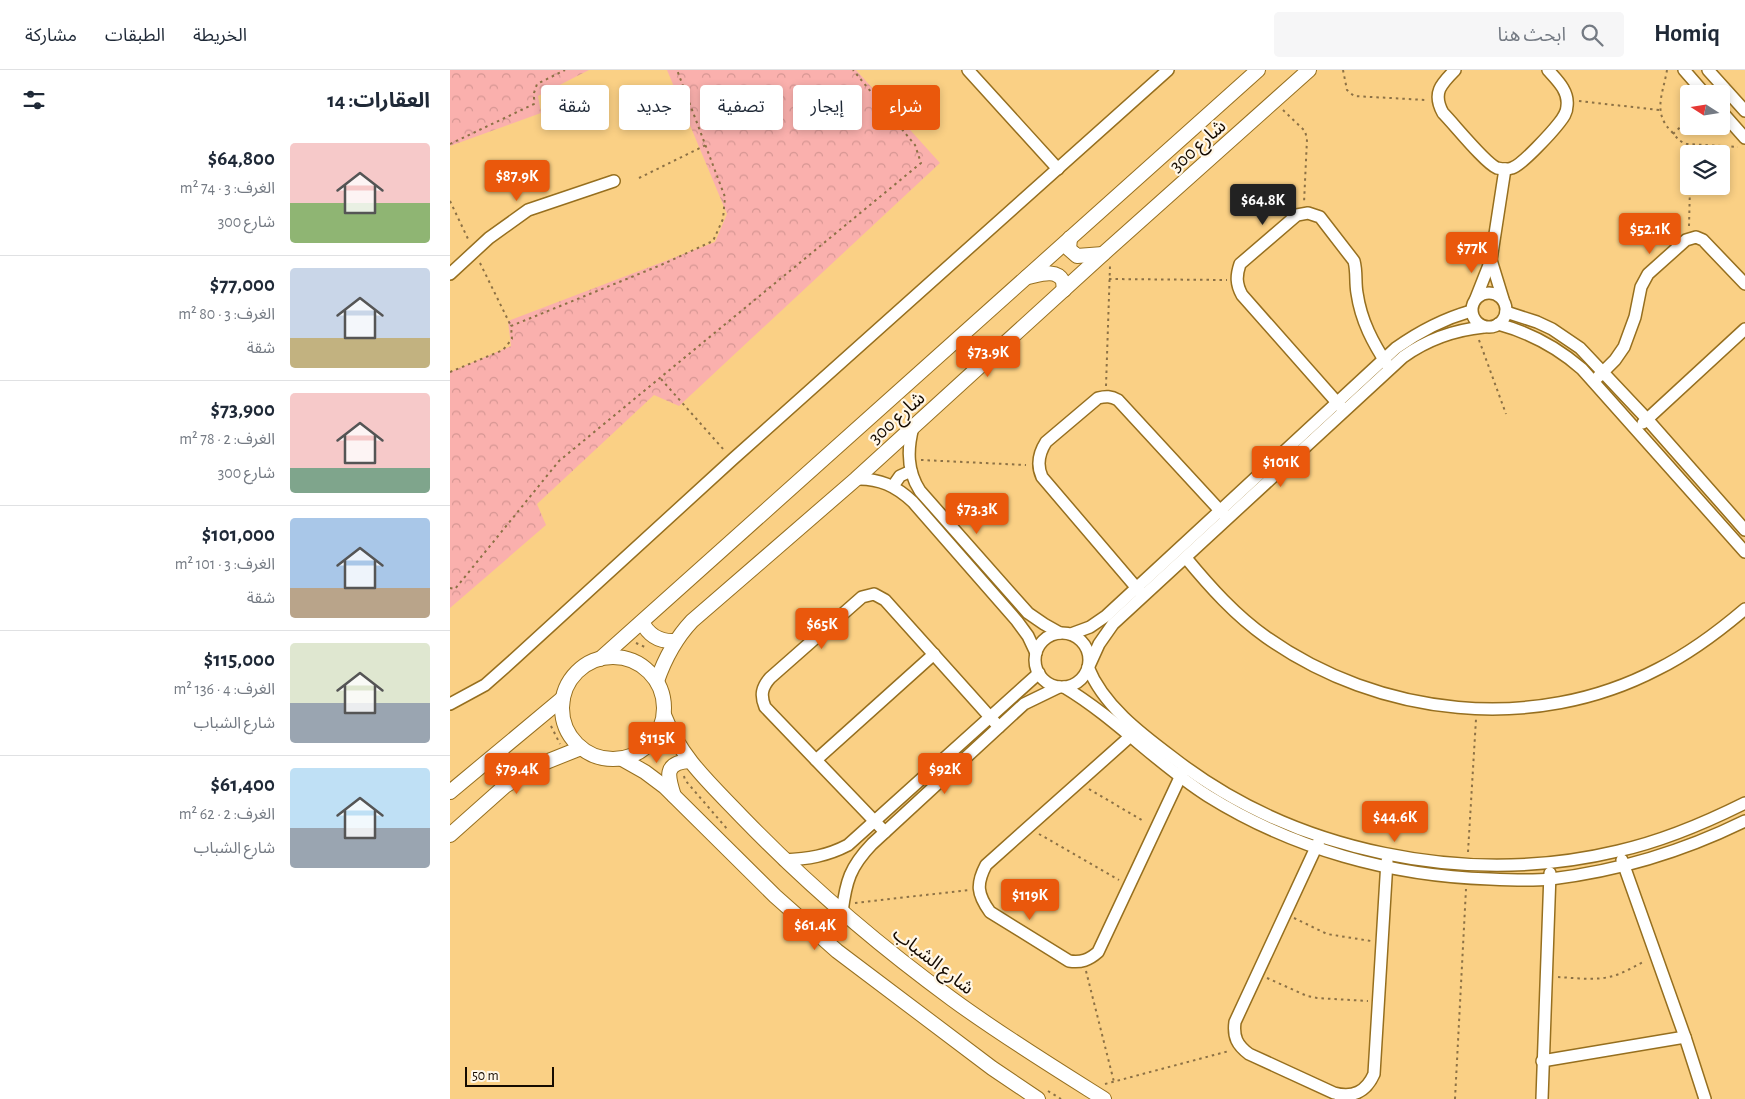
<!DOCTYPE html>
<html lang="ar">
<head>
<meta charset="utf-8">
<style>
	body { margin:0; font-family:"Alegreya Sans","Noto Sans Arabic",sans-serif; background:#f6f6f7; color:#1f2937; direction:rtl; height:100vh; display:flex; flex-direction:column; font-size:19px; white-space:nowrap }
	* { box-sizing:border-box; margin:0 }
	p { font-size:16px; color:#747a83 }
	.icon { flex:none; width:28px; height:28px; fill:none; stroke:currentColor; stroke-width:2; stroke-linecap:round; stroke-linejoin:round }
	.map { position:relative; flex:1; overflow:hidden; direction:ltr }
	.side { display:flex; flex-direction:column; background:#fff; width:450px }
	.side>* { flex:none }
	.top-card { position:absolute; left:15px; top:15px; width:475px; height:45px; direction:rtl; display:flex; gap:10px }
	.needle { width:32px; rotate:282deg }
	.controls { position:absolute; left:1230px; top:15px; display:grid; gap:10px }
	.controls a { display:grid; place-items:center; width:50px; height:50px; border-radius:5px; background:#fff; box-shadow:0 2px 8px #0003; font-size:25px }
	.scale { position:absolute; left:15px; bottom:12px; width:89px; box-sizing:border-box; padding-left:5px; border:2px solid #160b00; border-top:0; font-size:14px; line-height:18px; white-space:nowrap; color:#160b00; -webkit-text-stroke:4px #fff7e8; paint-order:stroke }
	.price { position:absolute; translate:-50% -42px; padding:0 11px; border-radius:5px; background:#ea580c; color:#fff; font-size:16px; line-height:32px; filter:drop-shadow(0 1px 2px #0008) }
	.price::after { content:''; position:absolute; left:50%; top:30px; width:15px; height:11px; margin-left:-8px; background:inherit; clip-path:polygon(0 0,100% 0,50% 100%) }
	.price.selected { background:#222; color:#fff }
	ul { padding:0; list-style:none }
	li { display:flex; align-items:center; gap:15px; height:125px; padding:0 20px }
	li+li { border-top:1px solid #e0e1e3 }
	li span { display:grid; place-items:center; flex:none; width:140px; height:100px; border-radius:5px; color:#555 }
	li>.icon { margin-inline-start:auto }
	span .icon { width:60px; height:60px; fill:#fffc; stroke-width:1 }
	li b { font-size:21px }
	h2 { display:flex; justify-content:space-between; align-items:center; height:60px; padding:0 20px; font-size:21px }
	.pill { padding:0 18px; border-radius:5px; background:#fff; box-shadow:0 2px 8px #0003; font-size:18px; line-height:45px }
	.pill.selected { background:#ea580c; color:#fff }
	header { display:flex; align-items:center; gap:30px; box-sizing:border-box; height:70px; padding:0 25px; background:#fff; border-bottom:1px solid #e0e1e3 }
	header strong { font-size:24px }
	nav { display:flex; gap:28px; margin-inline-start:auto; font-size:18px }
	.search { width:350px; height:45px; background:#f6f6f7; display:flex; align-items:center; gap:12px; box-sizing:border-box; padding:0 18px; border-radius:5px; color:#747a83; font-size:19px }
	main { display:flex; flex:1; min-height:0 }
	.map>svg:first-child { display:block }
	.park { fill:url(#park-crowns) }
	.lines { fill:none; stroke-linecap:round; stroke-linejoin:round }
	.minor-casing { stroke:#966f1f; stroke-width:14 }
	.tertiary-casing { stroke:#966f1f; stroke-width:16 }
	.path { stroke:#8c7145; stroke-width:2; stroke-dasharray:2.5 4; stroke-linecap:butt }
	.minor { stroke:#fff; stroke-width:11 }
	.tertiary { stroke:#fff; stroke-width:14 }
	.labels { text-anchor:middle; stroke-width:4.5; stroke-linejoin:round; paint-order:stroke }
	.street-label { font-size:19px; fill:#160b00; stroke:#fff7e8 }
</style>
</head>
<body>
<header>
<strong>Homiq</strong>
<div class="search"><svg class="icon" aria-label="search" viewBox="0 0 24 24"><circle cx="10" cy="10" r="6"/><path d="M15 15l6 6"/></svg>ابحث هنا</div>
<nav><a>الخريطة</a><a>الطبقات</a><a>مشاركة</a></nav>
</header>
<main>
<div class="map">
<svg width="1295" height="1029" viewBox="0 0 1295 1029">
	<defs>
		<pattern id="park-crowns" width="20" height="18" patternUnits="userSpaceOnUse" patternTransform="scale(1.25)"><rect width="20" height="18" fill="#fab0ad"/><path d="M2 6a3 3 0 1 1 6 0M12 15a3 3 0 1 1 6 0" fill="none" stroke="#d69693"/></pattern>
	</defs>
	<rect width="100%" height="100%" fill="#fad085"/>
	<!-- park -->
	<g class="park">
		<path d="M0,0H139L88,26L91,43L0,76Z"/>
		<path d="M217,0H406L490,93L229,336L204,325L87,434L96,455L0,538V302L61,276L58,251L265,172L277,144Z"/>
	</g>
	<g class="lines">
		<defs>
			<g id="minor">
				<path d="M518,0L608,99"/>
				<path d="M1005,0C991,14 982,23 993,43C1004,54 1035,93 1047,98C1052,99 1057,100 1062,98C1072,95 1102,62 1109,53C1113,48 1117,43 1117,36C1119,21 1107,10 1098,0"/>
				<path d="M1234,0L1255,24"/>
				<path d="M1258,0L1295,41"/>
				<path d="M1271,41L1295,68"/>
				<path d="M1041,190L1053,229"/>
				<path d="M0,204L39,168L78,140L164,111"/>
				<circle cx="1039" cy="240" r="17"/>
				<path d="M1026,228L1041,190L1055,99"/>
				<path d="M1056,242L1087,252L1102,259L1130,278L1197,349L1295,460"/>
				<path d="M1048,254C1081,263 1107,277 1132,299L1295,482"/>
				<path d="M1148,307L1165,290L1174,277L1185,247L1191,217L1198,204L1236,170L1246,167L1253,170L1295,214"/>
				<path d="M891,337L792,225C786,214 786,206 790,194L847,145L858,143L870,147L904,191C907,202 905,212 907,223C911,251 923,273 938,296"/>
				<path d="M1193,353L1295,259"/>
				<path d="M463,357C457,380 457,401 470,421L578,543L594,554L610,563"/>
				<path d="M406,409C429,408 446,416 463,432L567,551L578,566L586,583"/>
				<path d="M443,416L450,406L461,401"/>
				<path d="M736,488C760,517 785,545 816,567C929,647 1084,664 1208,599C1240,583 1268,562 1295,539"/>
				<path d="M691,523L592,407C586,394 589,383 596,372L648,328C656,326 661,326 668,330L775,446"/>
				<circle cx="612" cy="590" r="27"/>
				<path d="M621,564L640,557L656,546L946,278C970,261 993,249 1021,241"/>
				<path d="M639,596L649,574L663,554L953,287C978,269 1004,260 1034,257"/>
				<path d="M638,597C653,635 690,663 722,687C845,783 1017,817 1168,781C1213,771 1255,753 1295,733"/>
				<path d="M614,617C666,648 707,694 758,726C843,779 941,806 1040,809C1060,810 1081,811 1101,809C1168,801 1234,781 1295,751"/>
				<path d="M0,634L35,615L62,591L283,389L718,0"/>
				<path d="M684,663L536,795C526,814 527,824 540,842L619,891C631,893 639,890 648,882L733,701"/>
				<path d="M366,690L484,584"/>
				<path d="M435,762L315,637C310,625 312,617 320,608L412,527L424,524L435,530L549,657"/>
				<path d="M869,771L785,952C783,967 787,975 799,984L884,1023C903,1028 916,1022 924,1004L937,791"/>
				<path d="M334,790C358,789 377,786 398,775L589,603"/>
				<path d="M1172,790L1235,967L1255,1029"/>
				<path d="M392,842C396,811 400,797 422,774L574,634L609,617"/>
				<path d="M1092,991L1235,967"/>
				<path d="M1092,1029L1100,803"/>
			</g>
			<g id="tertiary">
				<path d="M620,168L619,179L627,186L653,184"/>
				<path d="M577,207C589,205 606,198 613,211L614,220"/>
				<path d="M192,552C199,566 210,572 225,571"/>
				<circle cx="163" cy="638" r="51"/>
				<path d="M150,589L808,0"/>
				<path d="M207,611C215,588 226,568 242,551L406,409L653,184L859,0"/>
				<path d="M214,645C231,689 263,716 294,749C358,815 428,875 502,929C551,965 603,997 654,1029"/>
				<path d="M172,689L195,702L215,717L325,826L387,881L542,998L588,1029"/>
				<path d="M0,722L113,628"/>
				<path d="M224,726C218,707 213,693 239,691"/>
				<path d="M0,765L55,716L91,694L131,678"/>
			</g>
		</defs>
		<!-- minor casing -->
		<use href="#minor" class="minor-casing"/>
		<!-- tertiary casing -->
		<use href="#tertiary" class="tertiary-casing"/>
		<!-- path -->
		<g class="path">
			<path d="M893,0L897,20L904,26L976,30"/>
			<path d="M1217,0C1213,24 1202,43 1222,62C1227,68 1230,72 1237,74L1288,77"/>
			<path d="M1129,31L1209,40"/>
			<path d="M833,40L855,61L857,69L854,133"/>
			<path d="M1223,64L1239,49"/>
			<path d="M0,74L84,34V23L87,14L115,0"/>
			<path d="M1241,84V76"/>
			<path d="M189,108L256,75"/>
			<path d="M0,131L19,171"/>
			<path d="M1239,156L1240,116"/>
			<path d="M30,193L61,256"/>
			<path d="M659,209L777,210"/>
			<path d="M1029,270L1056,344"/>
			<path d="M0,302L53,280L62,269L61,256L211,195L263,171L273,149L275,127L227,0"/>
			<path d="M211,309L274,380"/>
			<path d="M656,316L660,196"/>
			<path d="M471,390L576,395"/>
			<path d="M0,518L5,519L109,391L471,93L465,75L403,0"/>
			<path d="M186,573L197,578"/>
			<path d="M101,656L110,674"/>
			<path d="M234,706L235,710L278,760"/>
			<path d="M639,719L695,752"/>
			<path d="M589,764L669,810"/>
			<path d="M1018,782L1026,649"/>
			<path d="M405,833L519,820"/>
			<path d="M844,848L877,864L921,871"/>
			<path d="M636,901L664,1012"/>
			<path d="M1108,907C1126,908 1146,911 1163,906C1174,903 1185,896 1195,891"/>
			<path d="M817,908L857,926L867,928L918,931"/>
			<path d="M655,1014L779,981"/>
			<path d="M598,1021L611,1029"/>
			<path d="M1005,1029L1016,819"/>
		</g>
		<!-- minor -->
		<use href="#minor" class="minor"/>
		<!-- tertiary -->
		<use href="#tertiary" class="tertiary"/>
	</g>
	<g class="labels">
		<!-- street labels -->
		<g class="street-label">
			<text transform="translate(747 75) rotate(-42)" y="7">شارع 300</text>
			<text transform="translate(446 347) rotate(-42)" y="7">شارع 300</text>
			<text transform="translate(484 890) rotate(38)" y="7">شارع الشباب</text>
		</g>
	</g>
</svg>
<div class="controls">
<a><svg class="needle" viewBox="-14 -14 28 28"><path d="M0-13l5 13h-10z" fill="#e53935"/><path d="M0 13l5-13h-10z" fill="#747a83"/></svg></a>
<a><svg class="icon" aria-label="layers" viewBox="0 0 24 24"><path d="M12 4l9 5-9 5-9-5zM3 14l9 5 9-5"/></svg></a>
</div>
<div class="scale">50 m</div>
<b class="price" style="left:67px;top:132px">$87.9K</b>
<b class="price selected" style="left:813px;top:156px">$64.8K</b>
<b class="price" style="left:1200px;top:185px">$52.1K</b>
<b class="price" style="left:1022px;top:204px">$77K</b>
<b class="price" style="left:538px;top:308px">$73.9K</b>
<b class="price" style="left:831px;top:418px">$101K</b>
<b class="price" style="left:527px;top:465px">$73.3K</b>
<b class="price" style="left:372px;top:580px">$65K</b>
<b class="price" style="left:207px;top:694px">$115K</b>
<b class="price" style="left:67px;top:725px">$79.4K</b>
<b class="price" style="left:495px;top:725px">$92K</b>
<b class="price" style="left:945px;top:773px">$44.6K</b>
<b class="price" style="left:580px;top:851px">$119K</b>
<b class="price" style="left:365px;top:881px">$61.4K</b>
<div class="top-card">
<a class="pill selected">شراء</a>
<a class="pill">إيجار</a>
<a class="pill">تصفية</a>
<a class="pill">جديد</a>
<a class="pill">شقة</a>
</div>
</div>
<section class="side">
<h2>العقارات: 14<svg class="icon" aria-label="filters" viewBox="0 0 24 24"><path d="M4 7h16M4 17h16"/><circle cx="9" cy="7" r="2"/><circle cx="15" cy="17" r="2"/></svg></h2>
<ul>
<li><span style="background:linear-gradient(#f6c9c9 60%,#8fb573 0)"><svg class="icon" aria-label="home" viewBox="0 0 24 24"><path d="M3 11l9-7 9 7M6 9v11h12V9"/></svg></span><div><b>$64,800</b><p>الغرف: 3 · 74 m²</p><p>شارع 300</p></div></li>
<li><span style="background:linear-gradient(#c9d6e8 70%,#c2b280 0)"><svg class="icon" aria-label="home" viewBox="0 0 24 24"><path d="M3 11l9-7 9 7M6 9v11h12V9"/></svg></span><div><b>$77,000</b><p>الغرف: 3 · 80 m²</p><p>شقة</p></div></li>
<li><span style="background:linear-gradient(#f6c9c9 75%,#7fa58c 0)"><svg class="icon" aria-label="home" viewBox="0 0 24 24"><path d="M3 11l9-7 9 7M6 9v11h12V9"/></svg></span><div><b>$73,900</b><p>الغرف: 2 · 78 m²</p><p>شارع 300</p></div></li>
<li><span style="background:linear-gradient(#a9c7e8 70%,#b9a48a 0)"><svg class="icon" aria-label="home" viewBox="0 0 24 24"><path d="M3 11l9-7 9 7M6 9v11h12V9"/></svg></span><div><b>$101,000</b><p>الغرف: 3 · 101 m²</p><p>شقة</p></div></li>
<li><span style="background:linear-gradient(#dfe7d0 60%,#9aa5b1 0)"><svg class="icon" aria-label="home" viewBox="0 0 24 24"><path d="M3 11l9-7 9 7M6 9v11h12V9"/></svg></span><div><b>$115,000</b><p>الغرف: 4 · 136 m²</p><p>شارع الشباب</p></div></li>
<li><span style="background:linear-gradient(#bfe0f5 60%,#9aa5b1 0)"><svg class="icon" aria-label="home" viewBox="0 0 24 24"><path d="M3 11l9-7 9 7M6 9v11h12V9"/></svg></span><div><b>$61,400</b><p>الغرف: 2 · 62 m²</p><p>شارع الشباب</p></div></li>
</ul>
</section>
</main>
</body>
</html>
